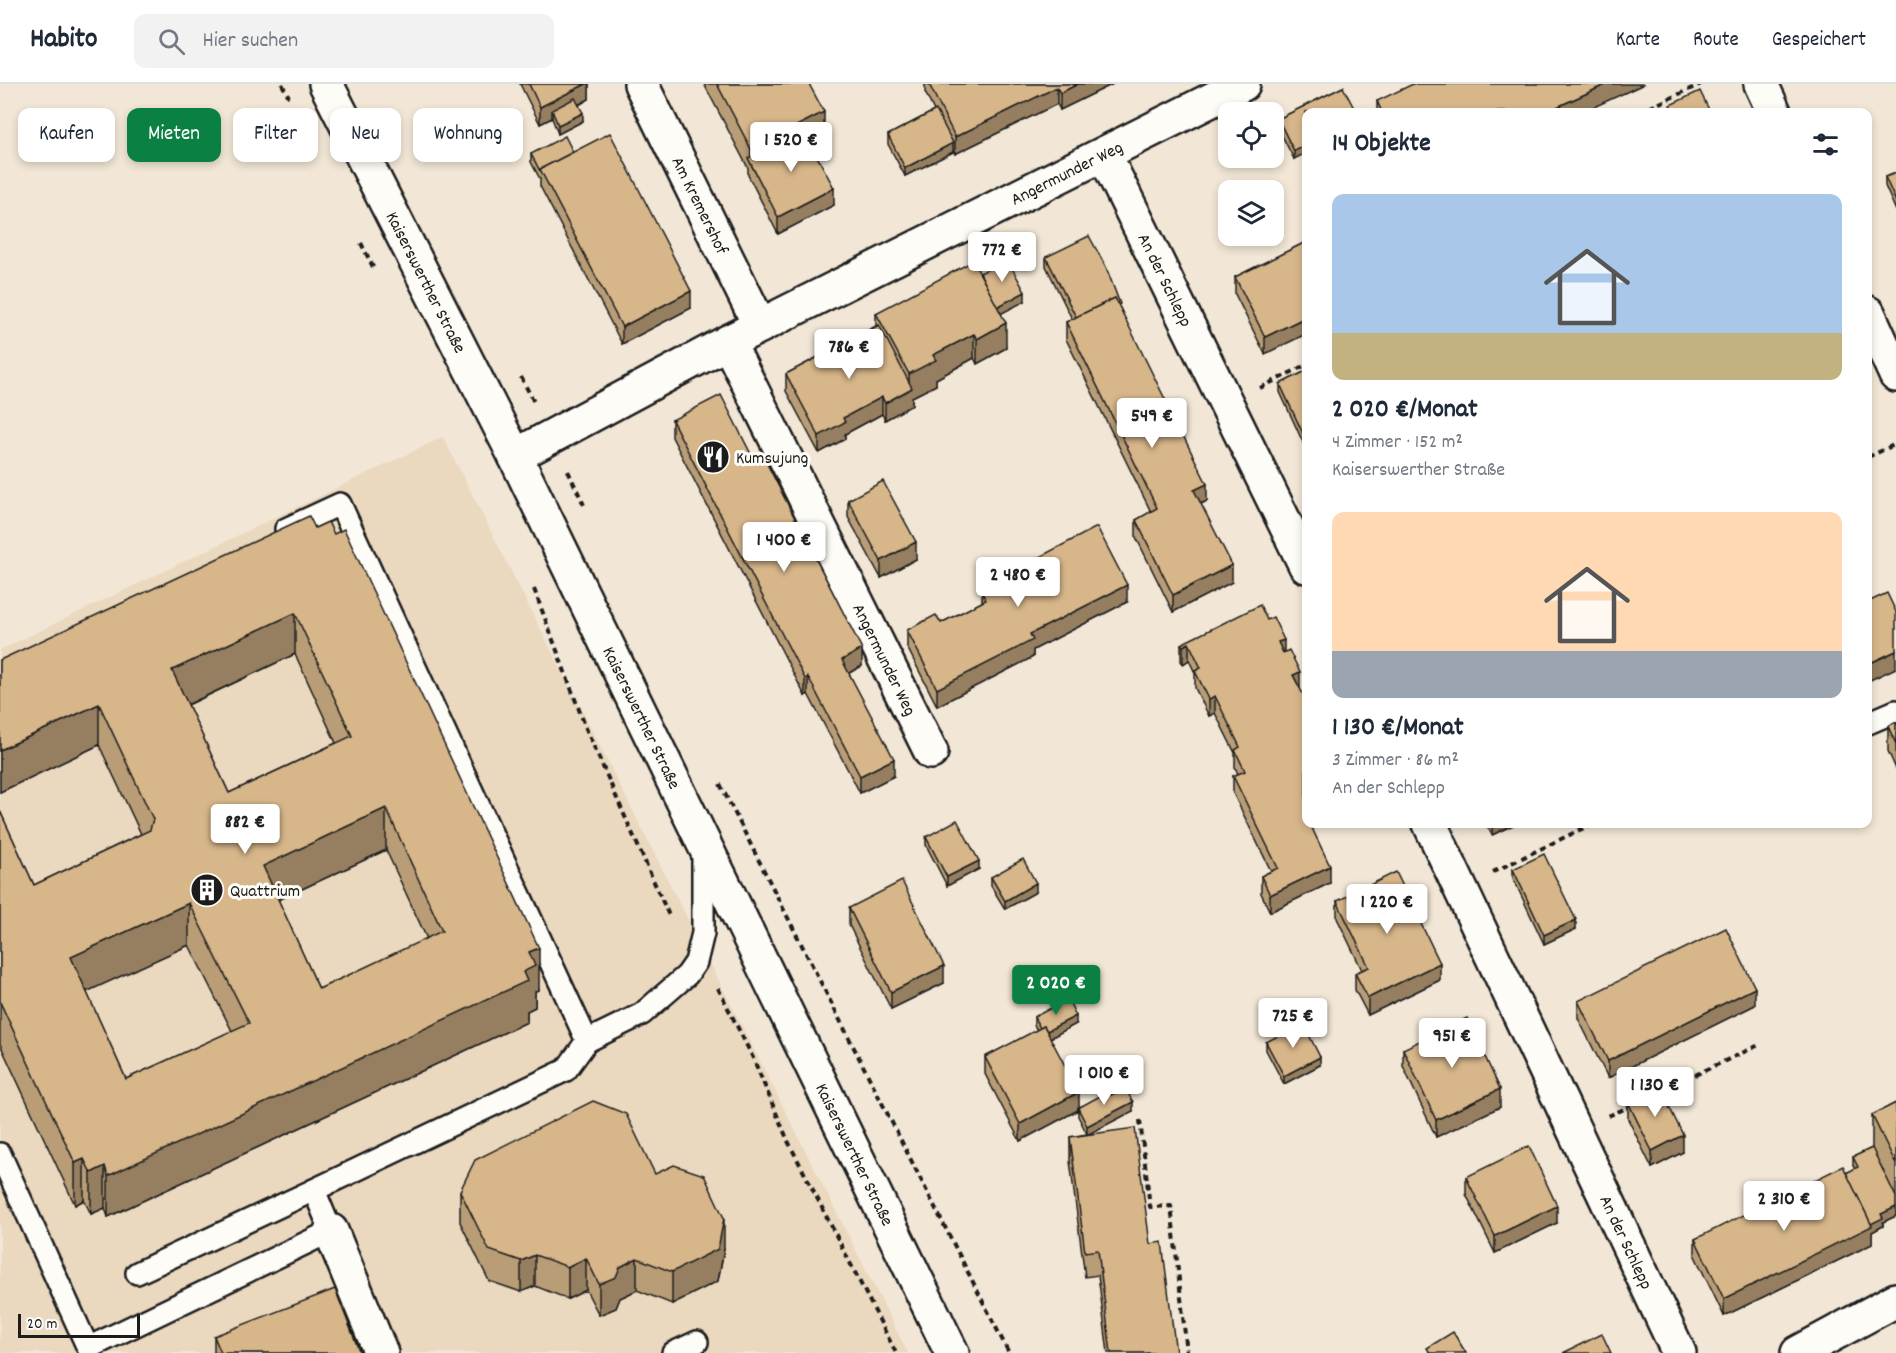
<!DOCTYPE html>
<html lang="de">
<head>
<meta charset="utf-8">
<style>
	body { margin:0; font-family:Dekko,sans-serif; background:#f2f2f3; color:#1f2937; height:100vh; display:flex; flex-direction:column; font-size:22px; white-space:nowrap }
	* { box-sizing:border-box; margin:0 }
	p { font-size:20px; color:#747a83 }
	.icon { flex:none; width:33px; height:33px; fill:none; stroke:currentColor; stroke-width:2; stroke-linecap:round; stroke-linejoin:round }
	.map { position:relative; flex:1; overflow:hidden }
	.panel { position:absolute; left:1302px; top:24px; width:570px; height:720px; display:flex; flex-direction:column; background:#fff; border-radius:12px; box-shadow:0 3px 9px #0003 }
	.panel>* { flex:none }
	.top-card { position:absolute; left:18px; top:24px; width:570px; height:54px; display:flex; gap:12px }
	.tools { position:absolute; left:1218px; top:18px; display:grid; gap:12px }
	.tools a { display:grid; place-items:center; width:66px; height:66px; border-radius:12px; background:#fff; box-shadow:0 3px 9px #0003; font-size:30px }
	.scale { position:absolute; left:18px; bottom:15px; width:122px; box-sizing:border-box; padding-left:6px; border:3px solid #1c1c1c; border-top:0; font-size:16px; line-height:21px; white-space:nowrap; color:#1c1c1c; -webkit-text-stroke:4px #fdfcf7; paint-order:stroke }
	.price { position:absolute; translate:-50% -51px; padding:0 14px; border-radius:6px; background:#fff; color:#222; font-size:20px; line-height:39px; filter:drop-shadow(0 2px 3px #0008) }
	.price::after { content:''; position:absolute; left:50%; top:36px; width:18px; height:14px; margin-left:-9px; background:inherit; clip-path:polygon(0 0,100% 0,50% 100%) }
	.price.active { background:#0b8043; color:#fff }
	ul { padding:0; list-style:none }
	li { display:grid; align-content:center; gap:12px; height:318px; padding:0 30px }
	li span { display:grid; place-items:center; height:186px; border-radius:12px; color:#555 }
	li>.icon { margin-inline-start:auto }
	span .icon { width:108px; height:108px; fill:#fffc; stroke-width:1 }
	li b { font-size:26px }
	h2 { display:flex; justify-content:space-between; align-items:center; height:72px; padding:0 30px; font-size:26px }
	.chip { padding:0 21px; border-radius:12px; background:#fff; box-shadow:0 3px 9px #0003; font-size:21px; line-height:54px }
	.chip.active { background:#0b8043; color:#fff }
	header { display:flex; align-items:center; gap:36px; box-sizing:border-box; height:84px; padding:0 30px; background:#fff; border-bottom:2px solid #e0e1e3 }
	header strong { font-size:28px }
	nav { display:flex; gap:33px; margin-inline-start:auto; font-size:21px }
	.search { width:420px; height:54px; background:#f2f2f3; display:flex; align-items:center; gap:15px; box-sizing:border-box; padding:0 21px; border-radius:12px; color:#747a83; font-size:22px }
	.map>svg:first-child { display:block }
	.built { fill:#ead8bf }
	.lines { fill:none; stroke-linecap:round; stroke-linejoin:round }
	.service-casing { stroke:#1c1c1c; stroke-width:26 }
	.minor-casing { stroke:#1c1c1c; stroke-width:38 }
	.secondary-casing { stroke:#1c1c1c; stroke-width:38 }
	.path { stroke:#1c1c1c; stroke-width:4; stroke-dasharray:6 4.5; stroke-linecap:butt }
	.service { stroke:#fdfcf7; stroke-width:21 }
	.minor { stroke:#fdfcf7; stroke-width:33 }
	.secondary { stroke:#fdfcf7; stroke-width:33 }
	.wall { fill:#b99d77; stroke:#1c1c1c; stroke-width:1.5; fill-rule:evenodd }
	.shaded-wall { fill:#967f61; stroke:#1c1c1c; stroke-width:1.5 }
	.building { fill:#d7b68a; stroke:#1c1c1c; stroke-width:1.5; fill-rule:evenodd }
	.labels { text-anchor:middle; stroke-width:6; stroke-linejoin:round; paint-order:stroke }
	.street-label { font-size:18px; fill:#1c1c1c; stroke:#fdfcf7 }
	.poi-label { font-size:18px; fill:#1c1c1c; stroke:#fdfcf7; text-anchor:start }
</style>
</head>
<body>
<header>
<strong>Habito</strong>
<div class="search"><svg class="icon" aria-label="search" viewBox="0 0 24 24"><circle cx="10" cy="10" r="6"/><path d="M15 15l6 6"/></svg>Hier suchen</div>
<nav><a>Karte</a><a>Route</a><a>Gespeichert</a></nav>
</header>
<div class="map">
<svg width="1896" height="1269" viewBox="0 0 1896 1269">
	<rect width="100%" height="100%" fill="#f2e7d6"/>
	<filter id="ink" filterUnits="userSpaceOnUse"><feTurbulence type="fractalNoise" baseFrequency=".0167" numOctaves="2"/><feDisplacementMap in="SourceGraphic" scale="12" xChannelSelector="R" yChannelSelector="G"/><feConvolveMatrix kernelMatrix="1 2 1 2 8 2 1 2 1" color-interpolation-filters="sRGB"/></filter>
	<g filter="url(#ink)">
		<!-- built -->
		<path class="built" d="M443,353L908,1269H0V566Z"/>
		<g class="lines">
			<defs>
				<g id="service">
					<path d="M286,445L340,420L587,957"/>
					<path d="M1868,639L1896,627"/>
					<path d="M0,1070L88,1264L331,1147L314,1106L566,986L587,957L642,930L687,891L696,878L703,849V770"/>
					<path d="M137,1189L314,1106"/>
					<path d="M673,1269L697,1258"/>
				</g>
				<g id="minor">
					<path id="s1" d="M641,0L760,242"/>
					<path d="M1761,0L1774,28"/>
					<path id="s2" d="M1104,70L1306,482"/>
					<path d="M1868,229L1896,291"/>
					<path id="s3" d="M728,258L931,668"/>
					<path id="s4" d="M515,372L728,258L1243,0"/>
					<path id="s5" d="M1430,740L1679,1269"/>
					<path d="M331,1147L381,1269"/>
					<path d="M1798,1269L1896,1216"/>
				</g>
				<g id="secondary">
					<path id="s6" d="M326,0L515,372L952,1269"/>
				</g>
			</defs>
			<!-- service casing -->
			<use href="#service" class="service-casing"/>
			<!-- minor casing -->
			<use href="#minor" class="minor-casing"/>
			<!-- secondary casing -->
			<use href="#secondary" class="secondary-casing"/>
			<!-- path -->
			<g class="path">
				<path d="M282,0L289,13"/>
				<path d="M1640,28L1701,0"/>
				<path d="M361,159L374,185"/>
				<path d="M521,293L534,318"/>
				<path d="M1260,304L1306,281"/>
				<path d="M1868,373L1896,360"/>
				<path d="M568,387L584,421"/>
				<path d="M534,505L587,647L670,834"/>
				<path d="M720,700L1009,1269"/>
				<path d="M1493,788L1592,740"/>
				<path d="M718,904L753,974L788,1057L896,1269"/>
				<path d="M1657,1009L1761,960"/>
				<path d="M1608,1032L1631,1022"/>
				<path d="M1140,1036L1150,1123L1171,1122L1187,1269"/>
			</g>
			<!-- service -->
			<use href="#service" class="service"/>
			<!-- minor -->
			<use href="#minor" class="minor"/>
			<!-- secondary -->
			<use href="#secondary" class="secondary"/>
		</g>
		<!-- wall -->
		<g class="wall">
			<path d="M520,0H589V15L579,21L583,37L558,50L552,34L540,40Z"/>
			<path d="M704,0H809L824,52L810,59L834,121L778,150L748,91V84Z"/>
			<path d="M925,0H1113L1060,26L1057,20L955,70L953,66V68L905,92L888,60V51L934,27L925,8Z"/>
			<path d="M1343,3L1294,75L1278,44V35Z"/>
			<path d="M1377,17L1583,28H1377Z"/>
			<path d="M573,68L691,224L622,260L540,102V95L531,78V70Z"/>
			<path d="M1896,89V127L1885,102V93Z"/>
			<path d="M1306,158L1265,270L1235,210V193Z"/>
			<path d="M1046,173L1120,224L1207,417L1201,420L1232,498L1173,528L1136,453V436L1151,428L1066,255V238L1072,235L1046,182Z"/>
			<path d="M980,189L1025,217L1001,229L1006,264L977,280L974,274L936,295V301L912,313V321L885,336L882,330L845,350V355L819,369L786,307V290L876,242V229Z"/>
			<path d="M1306,287V365L1280,308V300Z"/>
			<path d="M672,336L754,376L862,582L849,589L894,692L860,709L808,610L805,612L672,353Z"/>
			<path d="M848,416L916,475L881,494L848,433Z"/>
			<path d="M315,444L539,906L535,907V923L527,927V938L108,1133L105,1124L91,1130L84,1116L75,1121L0,960V727L34,801L141,750L99,661L0,708V576ZM295,570L336,659L229,709L188,621ZM386,766L427,855L319,905L278,816ZM189,861L232,947L126,995L86,907Z"/>
			<path d="M1001,493L1127,518L1033,566V573L937,622L907,563V546L941,539L982,518V509L1001,499Z"/>
			<path d="M1267,536L1284,568L1300,604L1306,740H1319L1311,743L1330,799L1270,828L1261,809V792L1271,787L1233,709V692L1238,690L1235,683V669L1215,629L1209,632L1195,604V589L1189,576L1183,580L1181,577V560Z"/>
			<path d="M1896,638V685L1888,667V642Z"/>
			<path d="M1486,740H1515L1492,751Z"/>
			<path d="M926,753L979,785L947,802L926,761Z"/>
			<path d="M1513,785L1576,845L1544,860L1513,794Z"/>
			<path d="M991,793L1036,808L1005,825L991,802Z"/>
			<path d="M1337,817L1440,896L1368,931L1355,906V889L1362,886L1337,834Z"/>
			<path d="M849,824L944,899L891,925L849,841Z"/>
			<path d="M1578,917L1755,921L1608,994L1578,934Z"/>
			<path d="M1034,933L1076,940L1050,954L1079,1023L1111,1011L1133,1027L1088,1050L1150,1160L1176,1269H1108L1098,1191L1085,1193L1070,1077V1053L1087,1050L1078,1032V1026L1020,1057L985,990V973L1037,946L1034,941Z"/>
			<path d="M1266,958L1320,981L1284,1000L1266,966Z"/>
			<path d="M1403,965L1500,1023L1436,1053L1403,982Z"/>
			<path d="M1628,1018L1683,1068L1652,1084L1628,1035Z"/>
			<path d="M1896,1019V1132L1883,1138V1142L1872,1148V1160L1724,1232L1695,1172V1155L1855,1085L1853,1081V1073L1872,1064V1031Z"/>
			<path d="M655,1090L724,1165L718,1197L672,1220L637,1206L620,1214L616,1224L599,1231L586,1206L568,1215L535,1202L521,1208L489,1197L460,1138V1107Z"/>
			<path d="M1466,1093L1557,1139L1495,1169L1466,1110Z"/>
			<path d="M214,1252L360,1269H214Z"/>
		</g>
		<!-- shaded-wall -->
		<g class="shaded-wall">
			<path d="M586,0H589V15L555,33L552,26V34L540,40V23Z"/>
			<path d="M1078,0H1113L1060,26V9Z"/>
			<path d="M1607,0H1644L1583,28H1546Z"/>
			<path d="M1057,3V20L955,70V53Z"/>
			<path d="M824,28V52L755,88L751,80V65Z"/>
			<path d="M583,29V37L558,50V41Z"/>
			<path d="M953,59V68L905,92V84Z"/>
			<path d="M1306,61V69L1294,75V67Z"/>
			<path d="M834,104V121L778,150V133Z"/>
			<path d="M691,207V224L622,260V243Z"/>
			<path d="M1025,208V217L991,235V226Z"/>
			<path d="M1306,233V250L1265,270V253Z"/>
			<path d="M1006,239V264L977,280V255Z"/>
			<path d="M974,250V274L936,295V301L912,313V321L885,336V319L909,306V290L933,271Z"/>
			<path d="M882,313V330L845,350V355L819,369V352L843,334Z"/>
			<path d="M1207,400V417L1194,423V406Z"/>
			<path d="M916,458V475L881,494V477Z"/>
			<path d="M1232,481V498L1173,528V511Z"/>
			<path d="M1127,501V518L1033,566V573L937,622V605L1030,550Z"/>
			<path d="M295,529V570L172,628V586Z"/>
			<path d="M1284,556V573L1278,558Z"/>
			<path d="M1189,559V576L1183,580V562Z"/>
			<path d="M862,565V582L842,593V576Z"/>
			<path d="M1896,567V584L1868,597V580Z"/>
			<path d="M1300,588V605L1293,591Z"/>
			<path d="M808,593V610L805,612V595Z"/>
			<path d="M1215,612V629L1209,632V615Z"/>
			<path d="M99,620V661L0,708V666Z"/>
			<path d="M894,675V692L860,709V692Z"/>
			<path d="M386,724V766L263,823V782Z"/>
			<path d="M1306,729V740H1319L1305,747V730Z"/>
			<path d="M1492,740H1515L1492,751Z"/>
			<path d="M979,777V785L947,802V793Z"/>
			<path d="M1330,782V799L1270,828V811Z"/>
			<path d="M1036,799V808L1005,825V817Z"/>
			<path d="M189,819V861L71,915V873Z"/>
			<path d="M1576,836V845L1544,860V851Z"/>
			<path d="M539,864V906L535,907V923L527,927V938L108,1133V1092L523,888L529,868Z"/>
			<path d="M1440,879V896L1368,931V914Z"/>
			<path d="M944,882V899L891,925V908Z"/>
			<path d="M1755,904V921L1608,994V977Z"/>
			<path d="M1076,932V940L1043,958V949Z"/>
			<path d="M1320,973V981L1284,1000V992Z"/>
			<path d="M1500,1005V1023L1436,1053V1036Z"/>
			<path d="M1079,1008V1025L1078,1024V1026L1020,1057V1040Z"/>
			<path d="M1133,1018V1027L1087,1051V1042Z"/>
			<path d="M1683,1051V1068L1652,1084V1067Z"/>
			<path d="M84,1075V1116L75,1121V1079Z"/>
			<path d="M105,1082V1124L91,1130V1089Z"/>
			<path d="M1557,1122V1139L1495,1169V1152Z"/>
			<path d="M1896,1123V1132L1883,1138V1142L1872,1148V1160L1724,1232V1215L1867,1142L1881,1130Z"/>
			<path d="M724,1134V1165L718,1197L672,1220V1188Z"/>
			<path d="M535,1171V1202L521,1208V1177Z"/>
			<path d="M586,1174V1206L568,1215V1183Z"/>
			<path d="M637,1174V1206L620,1214L616,1224L599,1231V1200L620,1183Z"/>
		</g>
		<!-- building -->
		<g class="building">
			<path d="M529,0H586L540,23Z"/>
			<path d="M717,0H809L824,28L751,65Z"/>
			<path d="M929,0H1078L1060,9L1057,3L955,53Z"/>
			<path d="M1413,0H1607L1546,28H1382L1377,17Z"/>
			<path d="M1343,3L1356,28H1306V61L1294,67L1278,35Z"/>
			<path d="M1700,7L1710,28H1674L1670,21Z"/>
			<path d="M575,14L583,29L558,41L552,26Z"/>
			<path d="M936,26L953,59L905,84L888,51Z"/>
			<path d="M803,46L834,104L778,133L748,74Z"/>
			<path d="M610,49L691,207L622,243L540,85Z"/>
			<path d="M565,52L573,68L540,85V87L531,70Z"/>
			<path d="M1896,89V118L1885,93Z"/>
			<path d="M1089,152L1106,183L1120,220L1118,221L1115,214L1076,233L1046,173Z"/>
			<path d="M1306,158V233L1265,253L1235,193Z"/>
			<path d="M1007,175L1025,208L997,223L980,189Z"/>
			<path d="M973,177L1006,239L977,255L974,250L933,271L936,276L909,290L876,229Z"/>
			<path d="M1115,214L1207,400L1194,406L1232,481L1173,511L1136,436L1157,424L1066,238Z"/>
			<path d="M879,241L912,304L885,319L882,313L843,334L845,338L819,352L786,290Z"/>
			<path d="M1306,287V356L1280,300Z"/>
			<path d="M721,311L754,376L763,372L862,565L842,576L894,675L860,692L808,593L805,595L672,336Z"/>
			<path d="M883,397L916,458L881,477L848,416Z"/>
			<path d="M309,432L315,444L328,438L334,450L344,445L539,864L529,868L535,882L523,888L527,897L108,1092L105,1082L91,1089L84,1075L75,1079L0,918V727L34,801L150,746L153,735L99,620L0,666V576ZM295,529L352,652L229,709L172,586ZM386,724L442,847L319,905L263,782ZM189,819L249,939L126,995L71,873Z"/>
			<path d="M1097,443L1127,501L1030,550L1033,556L937,605L907,546L936,531L941,539L986,516L982,509L1003,498L1001,493Z"/>
			<path d="M1887,509L1896,528V567L1868,580V518Z"/>
			<path d="M1260,521L1267,536L1273,533L1284,556L1278,558L1283,569L1289,566L1300,588L1293,591L1306,616V729L1305,730L1306,733V740H1310L1330,782L1270,811L1261,792L1278,784L1233,692L1245,687L1235,666L1240,663L1215,612L1209,615L1195,587L1201,584L1189,559L1183,562L1181,560Z"/>
			<path d="M1896,638V660L1888,642Z"/>
			<path d="M957,736L979,777L947,793L926,753Z"/>
			<path d="M1544,770L1576,836L1544,851L1513,785Z"/>
			<path d="M1023,775L1036,799L1005,817L991,793Z"/>
			<path d="M1396,788L1440,879L1368,914L1355,889L1369,883L1337,817Z"/>
			<path d="M902,797L944,882L891,908L849,824Z"/>
			<path d="M1726,844L1755,904L1608,977L1578,917Z"/>
			<path d="M1068,915L1076,932L1047,947L1044,942L1040,944L1034,933Z"/>
			<path d="M1467,934L1500,1005L1436,1036L1403,965Z"/>
			<path d="M1303,939L1320,973L1284,992L1266,958Z"/>
			<path d="M1044,942L1079,1008L1020,1040L985,973Z"/>
			<path d="M1659,1002L1683,1051L1652,1067L1628,1018Z"/>
			<path d="M1125,1004L1133,1018L1087,1042L1078,1024L1109,1007L1111,1011Z"/>
			<path d="M593,1017L626,1030L655,1090L674,1081L704,1091L724,1134L718,1165L672,1188L637,1174L620,1183L616,1193L599,1200L586,1174L568,1183L535,1171L521,1177L489,1166L460,1107L475,1076Z"/>
			<path d="M1896,1019V1080L1872,1031Z"/>
			<path d="M1135,1044L1150,1160L1162,1158L1176,1269H1111L1098,1166L1085,1168L1070,1053Z"/>
			<path d="M1529,1062L1557,1122L1495,1152L1466,1093Z"/>
			<path d="M1872,1064L1896,1113V1123L1881,1130L1883,1134L1871,1140L1846,1089L1858,1083L1853,1073Z"/>
			<path d="M1843,1082L1872,1142L1724,1215L1695,1155Z"/>
			<path d="M335,1205L360,1269H221L214,1252Z"/>
			<path d="M1453,1248L1466,1269H1430L1427,1264Z"/>
			<path d="M1602,1250L1611,1269H1563Z"/>
		</g>
	</g>
	<!-- icons -->
	<defs>
		<symbol id="restaurant-disc" viewBox="-11 -11 22 22"><circle r="9.5" fill="#1c1c1c" stroke="#fdfcf7"/><path d="M-5-6h1v4h1v-4h1v4h1v-4h1v5L-1.5 .5V6h-2V.5L-5-1ZM5-6V6H3V1.5H1.5Q1.5-4 5-6Z" fill="#fff"/></symbol>
		<symbol id="building-disc" viewBox="-11 -11 22 22"><circle r="9.5" fill="#1c1c1c" stroke="#fdfcf7"/><path d="M-4-6H4V6H1V3H-1V6H-4ZM-2.5-4.3h1.7v1.8h-1.7ZM.8-4.3h1.7v1.8H.8ZM-2.5-1h1.7V.8h-1.7ZM.8-1h1.7V.8H.8Z" fill="#fff"/></symbol>
	</defs>
	<g fill-rule="evenodd">
		<use href="#restaurant-disc" x="694" y="354" width="38" height="38"/>
		<use href="#building-disc" x="188" y="787" width="38" height="38"/>
	</g>
	<g class="labels">
		<!-- street labels -->
		<g class="street-label">
			<text dy="6" stroke="none"><textPath href="#s4" startOffset="620">Angermunder Weg</textPath></text>
			<text dy="6" stroke="none"><textPath href="#s1" startOffset="135">Am Kremershof</textPath></text>
			<text dy="6" stroke="none"><textPath href="#s2" startOffset="140">An der Schlepp</textPath></text>
			<text dy="6" stroke="none"><textPath href="#s6" startOffset="222">Kaiserswerther Straße</textPath></text>
			<text dy="6" stroke="none"><textPath href="#s3" startOffset="354">Angermunder Weg</textPath></text>
			<text dy="6" stroke="none"><textPath href="#s6" startOffset="708">Kaiserswerther Straße</textPath></text>
			<text dy="6" stroke="none"><textPath href="#s6" startOffset="1194">Kaiserswerther Straße</textPath></text>
			<text dy="6" stroke="none"><textPath href="#s5" startOffset="462">An der Schlepp</textPath></text>
		</g>
		<!-- poi labels -->
		<g class="poi-label">
			<text x="736" y="379">Kumsujung</text>
			<text x="230" y="812">Quattrium</text>
		</g>
	</g>
</svg>
<div class="tools">
<a><svg class="icon" aria-label="locate" viewBox="0 0 24 24"><circle cx="12" cy="12" r="6"/><path d="M12 2v4M12 18v4M2 12h4M18 12h4"/></svg></a>
<a><svg class="icon" aria-label="layers" viewBox="0 0 24 24"><path d="M12 4l9 5-9 5-9-5zM3 14l9 5 9-5"/></svg></a>
</div>
<div class="scale">20 m</div>
<b class="price" style="left:791px;top:89px">1 520 €</b>
<b class="price" style="left:1002px;top:199px">772 €</b>
<b class="price" style="left:849px;top:296px">786 €</b>
<b class="price" style="left:1152px;top:365px">549 €</b>
<b class="price" style="left:784px;top:489px">1 400 €</b>
<b class="price" style="left:1018px;top:524px">2 480 €</b>
<b class="price" style="left:245px;top:771px">882 €</b>
<b class="price" style="left:1387px;top:851px">1 220 €</b>
<b class="price active" style="left:1056px;top:932px">2 020 €</b>
<b class="price" style="left:1293px;top:965px">725 €</b>
<b class="price" style="left:1452px;top:985px">951 €</b>
<b class="price" style="left:1104px;top:1022px">1 010 €</b>
<b class="price" style="left:1655px;top:1034px">1 130 €</b>
<b class="price" style="left:1784px;top:1148px">2 310 €</b>
<div class="top-card">
<a class="chip">Kaufen</a>
<a class="chip active">Mieten</a>
<a class="chip">Filter</a>
<a class="chip">Neu</a>
<a class="chip">Wohnung</a>
</div>
<section class="panel">
<h2>14 Objekte<svg class="icon" aria-label="filters" viewBox="0 0 24 24"><path d="M4 7h16M4 17h16"/><circle cx="9" cy="7" r="2"/><circle cx="15" cy="17" r="2"/></svg></h2>
<ul>
<li><span style="background:linear-gradient(#a9c7e8 75%,#c2b280 0)"><svg class="icon" aria-label="home" viewBox="0 0 24 24"><path d="M3 11l9-7 9 7M6 9v11h12V9"/></svg></span><div><b>2 020 €/Monat</b><p>4 Zimmer · 152 m²</p><p>Kaiserswerther Straße</p></div></li>
<li><span style="background:linear-gradient(#ffd9b3 75%,#9aa5b1 0)"><svg class="icon" aria-label="home" viewBox="0 0 24 24"><path d="M3 11l9-7 9 7M6 9v11h12V9"/></svg></span><div><b>1 130 €/Monat</b><p>3 Zimmer · 86 m²</p><p>An der Schlepp</p></div></li>
</ul>
</section>
</div>
</body>
</html>
